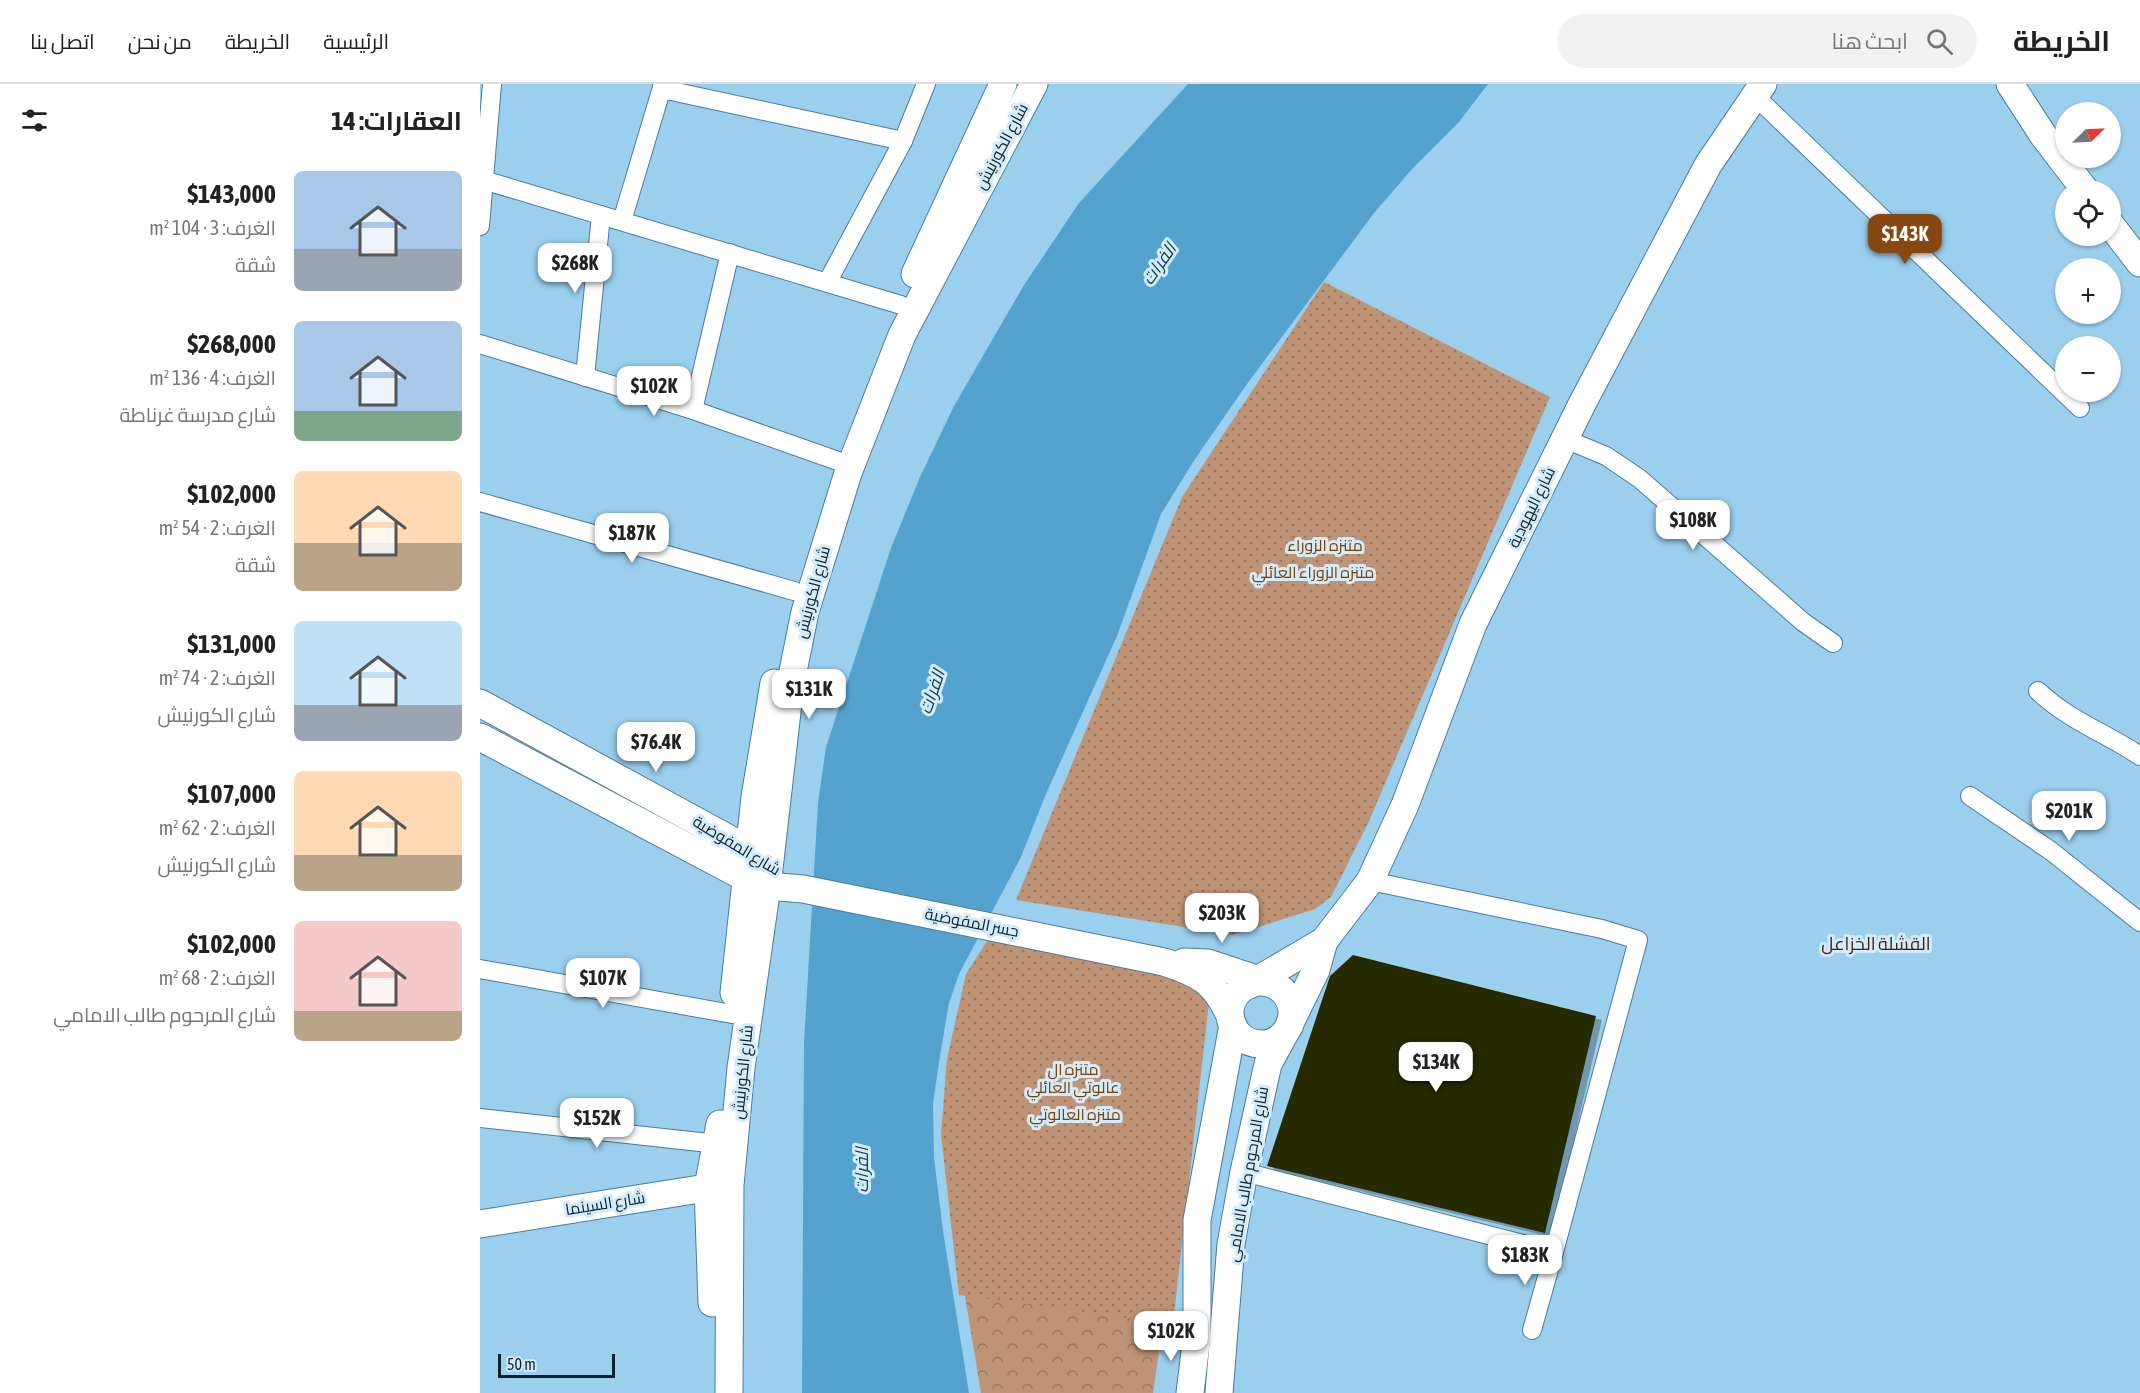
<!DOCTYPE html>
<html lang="ar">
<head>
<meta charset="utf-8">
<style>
	body { margin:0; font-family:"Asap Condensed",Cairo,sans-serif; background:#f2f2f2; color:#222; direction:rtl; height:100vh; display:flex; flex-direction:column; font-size:22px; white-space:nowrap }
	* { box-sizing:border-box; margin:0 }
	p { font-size:20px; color:#767676 }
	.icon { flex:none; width:33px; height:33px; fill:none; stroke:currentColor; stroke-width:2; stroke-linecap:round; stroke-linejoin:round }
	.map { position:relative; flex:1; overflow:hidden; direction:ltr }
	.panel { display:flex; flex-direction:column; background:#fff; width:480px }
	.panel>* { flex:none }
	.needle { width:39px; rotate:66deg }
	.buttons { position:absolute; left:1575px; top:18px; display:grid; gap:12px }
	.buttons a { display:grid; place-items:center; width:66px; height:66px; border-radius:50%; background:#fff; box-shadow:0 2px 4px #0004; font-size:30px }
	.scale { position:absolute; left:18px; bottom:15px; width:117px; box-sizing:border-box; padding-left:6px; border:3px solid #0d222e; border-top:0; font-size:16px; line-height:21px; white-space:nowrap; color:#0d222e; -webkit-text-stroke:4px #d2ecfc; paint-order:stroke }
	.price { position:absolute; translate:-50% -51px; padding:0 14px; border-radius:12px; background:#fff; color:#222; font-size:20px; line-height:39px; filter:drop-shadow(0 2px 3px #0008) }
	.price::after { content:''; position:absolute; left:50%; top:36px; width:18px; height:14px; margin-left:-9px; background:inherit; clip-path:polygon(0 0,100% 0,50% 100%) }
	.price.selected { background:#874710; color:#fff }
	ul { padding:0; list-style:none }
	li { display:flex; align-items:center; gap:18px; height:150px; padding:0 18px }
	li span { display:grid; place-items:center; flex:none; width:168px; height:120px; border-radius:9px; color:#555 }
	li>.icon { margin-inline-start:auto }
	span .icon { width:72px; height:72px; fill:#fffc; stroke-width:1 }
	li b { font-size:26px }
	h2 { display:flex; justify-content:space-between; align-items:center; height:72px; padding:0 18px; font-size:26px }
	header { display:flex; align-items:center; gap:36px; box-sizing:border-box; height:84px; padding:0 30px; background:#fff; border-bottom:2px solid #e0e0e0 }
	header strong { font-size:28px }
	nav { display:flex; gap:33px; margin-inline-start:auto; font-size:21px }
	.search { width:420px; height:54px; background:#f2f2f2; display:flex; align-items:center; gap:15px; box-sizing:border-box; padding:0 21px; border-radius:33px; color:#767676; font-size:22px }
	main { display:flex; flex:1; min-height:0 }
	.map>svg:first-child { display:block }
	.forest { fill:url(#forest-crowns) }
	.park { fill:url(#park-dots) }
	.water { fill:#54a3cf }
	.building { fill:#282c02; filter:url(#shadow) }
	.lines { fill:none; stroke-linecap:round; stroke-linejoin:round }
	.street-casing { stroke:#4a7c99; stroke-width:20 }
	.secondary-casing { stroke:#4a7c99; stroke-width:29 }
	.street { stroke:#fff; stroke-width:18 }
	.secondary { stroke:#fff; stroke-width:27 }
	.labels { text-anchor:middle; stroke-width:6; stroke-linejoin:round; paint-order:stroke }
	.street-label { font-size:16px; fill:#0d222e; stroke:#d2ecfc }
	.park-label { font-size:16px; fill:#7c3f06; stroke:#d2ecfc }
	.water-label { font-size:18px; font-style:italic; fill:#1d4053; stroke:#d2ecfc }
	.neighbourhood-label { font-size:18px; fill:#42230a; stroke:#d2ecfc }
</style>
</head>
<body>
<header>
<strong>الخريطة</strong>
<div class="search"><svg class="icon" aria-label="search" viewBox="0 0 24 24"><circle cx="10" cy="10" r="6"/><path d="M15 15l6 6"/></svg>ابحث هنا</div>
<nav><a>الرئيسية</a><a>الخريطة</a><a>من نحن</a><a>اتصل بنا</a></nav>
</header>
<main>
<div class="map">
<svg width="1660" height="1309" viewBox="0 0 1660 1309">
	<defs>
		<pattern id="forest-crowns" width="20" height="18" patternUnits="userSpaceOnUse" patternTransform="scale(1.5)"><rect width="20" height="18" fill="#bf9375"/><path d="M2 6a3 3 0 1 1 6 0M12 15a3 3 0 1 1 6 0" fill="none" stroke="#9a7860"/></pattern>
		<pattern id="park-dots" width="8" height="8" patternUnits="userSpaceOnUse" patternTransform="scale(1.5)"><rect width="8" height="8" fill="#bf9375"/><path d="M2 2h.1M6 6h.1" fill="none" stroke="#9a7860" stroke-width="1.8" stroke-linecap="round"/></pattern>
		<filter id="shadow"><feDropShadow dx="6" dy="4" stdDeviation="0" flood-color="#0004"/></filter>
	</defs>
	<rect width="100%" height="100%" fill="#9acfee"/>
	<!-- forest -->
	<path class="forest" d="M726,944L673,1309H501L468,1109Z"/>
	<!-- park -->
	<g class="park">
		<path d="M844,198L1070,313L889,737L851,813L835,825L753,851L536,816L702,413Z"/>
		<path d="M511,851L697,885L729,918L693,1240L479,1211L461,1050L467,975L486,890Z"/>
	</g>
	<!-- water -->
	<path class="water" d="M708,0H1008L979,38L933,84L894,129L767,300L715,375L681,430L637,552L566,710L541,773L479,890L469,919L460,972L453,1019L454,1074L463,1147L489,1309H322L324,959L338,719L346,663L411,464L440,393L474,322L544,201L599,119Z"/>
	<!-- building -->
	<path class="building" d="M873,871L1116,932L1065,1149L787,1082L850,892Z"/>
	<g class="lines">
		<defs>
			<g id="street">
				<path d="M182,5L423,57"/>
				<path d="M1275,12L1600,324"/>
				<path d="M0,95L421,221"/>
				<path d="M142,137L183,0"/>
				<path d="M0,142L12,0"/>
				<path d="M348,197L423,57L446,0"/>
				<path d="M0,260L213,326L358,377"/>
				<path d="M105,293L121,131"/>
				<path d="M213,326L250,169"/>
				<path d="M1085,355L1126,372L1160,395L1323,538L1353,559"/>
				<path d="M0,418L314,507"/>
				<path d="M1558,607C1588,636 1626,649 1660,672"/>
				<path d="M1490,712L1571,767L1660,838"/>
				<path d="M0,885L252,930"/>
				<path d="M0,1034L238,1060"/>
				<path d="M764,1088L1074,1168L1158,856L1122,845L890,797"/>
				<path d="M1052,1246L1074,1168"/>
			</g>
			<g id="secondary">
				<path d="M1530,0L1563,51L1605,106"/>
				<path d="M1630,140L1660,179"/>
				<path d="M435,190L523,0"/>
				<path d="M0,619L284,774"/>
				<path d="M0,653L266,794L287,802L323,805L684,878C719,889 735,898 750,932"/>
				<path d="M704,878L728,879L788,899"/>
				<circle cx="781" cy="929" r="31"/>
				<path d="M769,901L844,857L890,797L925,721L993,540L1102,320L1228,81L1283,0"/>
				<path d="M254,909L275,713L294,599"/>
				<path d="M810,939L836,886L844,857"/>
				<path d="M0,1140L245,1101"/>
				<path d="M232,1219L228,1103L240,1040"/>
				<path d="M249,1309L250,1101L261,984L287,802L310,602L325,528L368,389L422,251L554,0"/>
				<path d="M710,1309L717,1251V1136L753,941"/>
				<path d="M739,1309L751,1160L764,1088L788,980L805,949"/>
			</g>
		</defs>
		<!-- street casing -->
		<use href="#street" class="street-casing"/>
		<!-- secondary casing -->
		<use href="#secondary" class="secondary-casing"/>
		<!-- street -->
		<use href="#street" class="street"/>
		<!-- secondary -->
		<use href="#secondary" class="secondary"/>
	</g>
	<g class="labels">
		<!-- street labels -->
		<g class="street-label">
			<text transform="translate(521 62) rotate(-62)" y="6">شارع الكورنيش</text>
			<text transform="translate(1051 423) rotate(-64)" y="6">شارع اليهودية</text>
			<text transform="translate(332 508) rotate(-75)" y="6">شارع الكورنيش</text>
			<text transform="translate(257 761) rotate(31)" y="6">شارع المفوضية</text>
			<text transform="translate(492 838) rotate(11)" y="6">جسر المفوضية</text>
			<text transform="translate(262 988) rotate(-84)" y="6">شارع الكورنيش</text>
			<text transform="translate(767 1090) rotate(-80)" y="6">شارع المرحوم طالب الامامي</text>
			<text transform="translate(125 1119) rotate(-9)" y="6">شارع السينما</text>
		</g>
		<!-- park labels -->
		<g class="park-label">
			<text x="845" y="467">متنزه الزوراء</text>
			<text x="833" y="494">متنزه الزوراء العائلي</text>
			<text x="593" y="991">متنزه ال<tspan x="593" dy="18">عالوتي العائلي</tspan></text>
			<text x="595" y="1036">متنزه العالوتي</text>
		</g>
		<!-- water labels -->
		<g class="water-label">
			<text transform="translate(679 180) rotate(-55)" y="6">الفرات</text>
			<text transform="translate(452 608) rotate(-71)" y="6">الفرات</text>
			<text transform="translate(382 1086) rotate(-90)" y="6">الفرات</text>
		</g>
		<!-- neighbourhood labels -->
		<g class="neighbourhood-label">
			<text x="1396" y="866">القشلة الخزاعل</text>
		</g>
	</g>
</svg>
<div class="buttons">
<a><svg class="needle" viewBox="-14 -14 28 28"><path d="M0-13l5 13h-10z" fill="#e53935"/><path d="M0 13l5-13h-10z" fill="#767676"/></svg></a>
<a><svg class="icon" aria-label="locate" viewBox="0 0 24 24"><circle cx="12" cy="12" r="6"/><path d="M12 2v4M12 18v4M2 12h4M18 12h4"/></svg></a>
<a>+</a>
<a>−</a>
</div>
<div class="scale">50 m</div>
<b class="price selected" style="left:1425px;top:181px">$143K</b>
<b class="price" style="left:95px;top:210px">$268K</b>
<b class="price" style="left:174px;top:333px">$102K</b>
<b class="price" style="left:1213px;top:467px">$108K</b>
<b class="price" style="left:152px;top:480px">$187K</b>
<b class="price" style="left:329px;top:636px">$131K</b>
<b class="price" style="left:176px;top:689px">$76.4K</b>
<b class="price" style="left:1589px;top:758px">$201K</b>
<b class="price" style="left:742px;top:860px">$203K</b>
<b class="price" style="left:123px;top:925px">$107K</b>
<b class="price" style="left:956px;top:1009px">$134K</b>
<b class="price" style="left:117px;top:1065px">$152K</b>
<b class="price" style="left:1045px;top:1202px">$183K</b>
<b class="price" style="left:691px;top:1278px">$102K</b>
</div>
<section class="panel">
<h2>العقارات: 14<svg class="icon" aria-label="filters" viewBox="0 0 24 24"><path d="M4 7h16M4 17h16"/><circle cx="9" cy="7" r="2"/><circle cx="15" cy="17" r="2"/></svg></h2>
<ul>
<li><span style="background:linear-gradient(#a9c7e8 65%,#9aa5b1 0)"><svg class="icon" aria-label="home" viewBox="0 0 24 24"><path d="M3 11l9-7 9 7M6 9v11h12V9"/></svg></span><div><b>$143,000</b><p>الغرف: 3 · 104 m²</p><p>شقة</p></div></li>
<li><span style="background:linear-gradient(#a9c7e8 75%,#7fa58c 0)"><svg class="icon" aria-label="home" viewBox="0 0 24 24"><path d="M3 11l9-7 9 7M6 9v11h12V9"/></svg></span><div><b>$268,000</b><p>الغرف: 4 · 136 m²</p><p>شارع مدرسة غرناطة</p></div></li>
<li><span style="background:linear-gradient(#ffd9b3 60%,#b9a48a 0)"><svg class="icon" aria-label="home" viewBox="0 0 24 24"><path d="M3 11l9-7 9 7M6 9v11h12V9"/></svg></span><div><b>$102,000</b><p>الغرف: 2 · 54 m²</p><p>شقة</p></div></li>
<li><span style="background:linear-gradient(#bfe0f5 70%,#9aa5b1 0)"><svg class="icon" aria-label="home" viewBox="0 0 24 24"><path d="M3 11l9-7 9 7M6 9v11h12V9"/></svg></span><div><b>$131,000</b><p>الغرف: 2 · 74 m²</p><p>شارع الكورنيش</p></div></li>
<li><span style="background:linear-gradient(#ffd9b3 70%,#b9a48a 0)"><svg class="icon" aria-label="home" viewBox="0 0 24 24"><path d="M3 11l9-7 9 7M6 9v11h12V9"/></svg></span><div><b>$107,000</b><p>الغرف: 2 · 62 m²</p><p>شارع الكورنيش</p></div></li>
<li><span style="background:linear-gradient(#f6c9c9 75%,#b9a48a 0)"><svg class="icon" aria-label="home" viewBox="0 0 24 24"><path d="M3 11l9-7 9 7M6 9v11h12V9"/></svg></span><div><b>$102,000</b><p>الغرف: 2 · 68 m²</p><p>شارع المرحوم طالب الامامي</p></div></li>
</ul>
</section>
</main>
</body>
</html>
